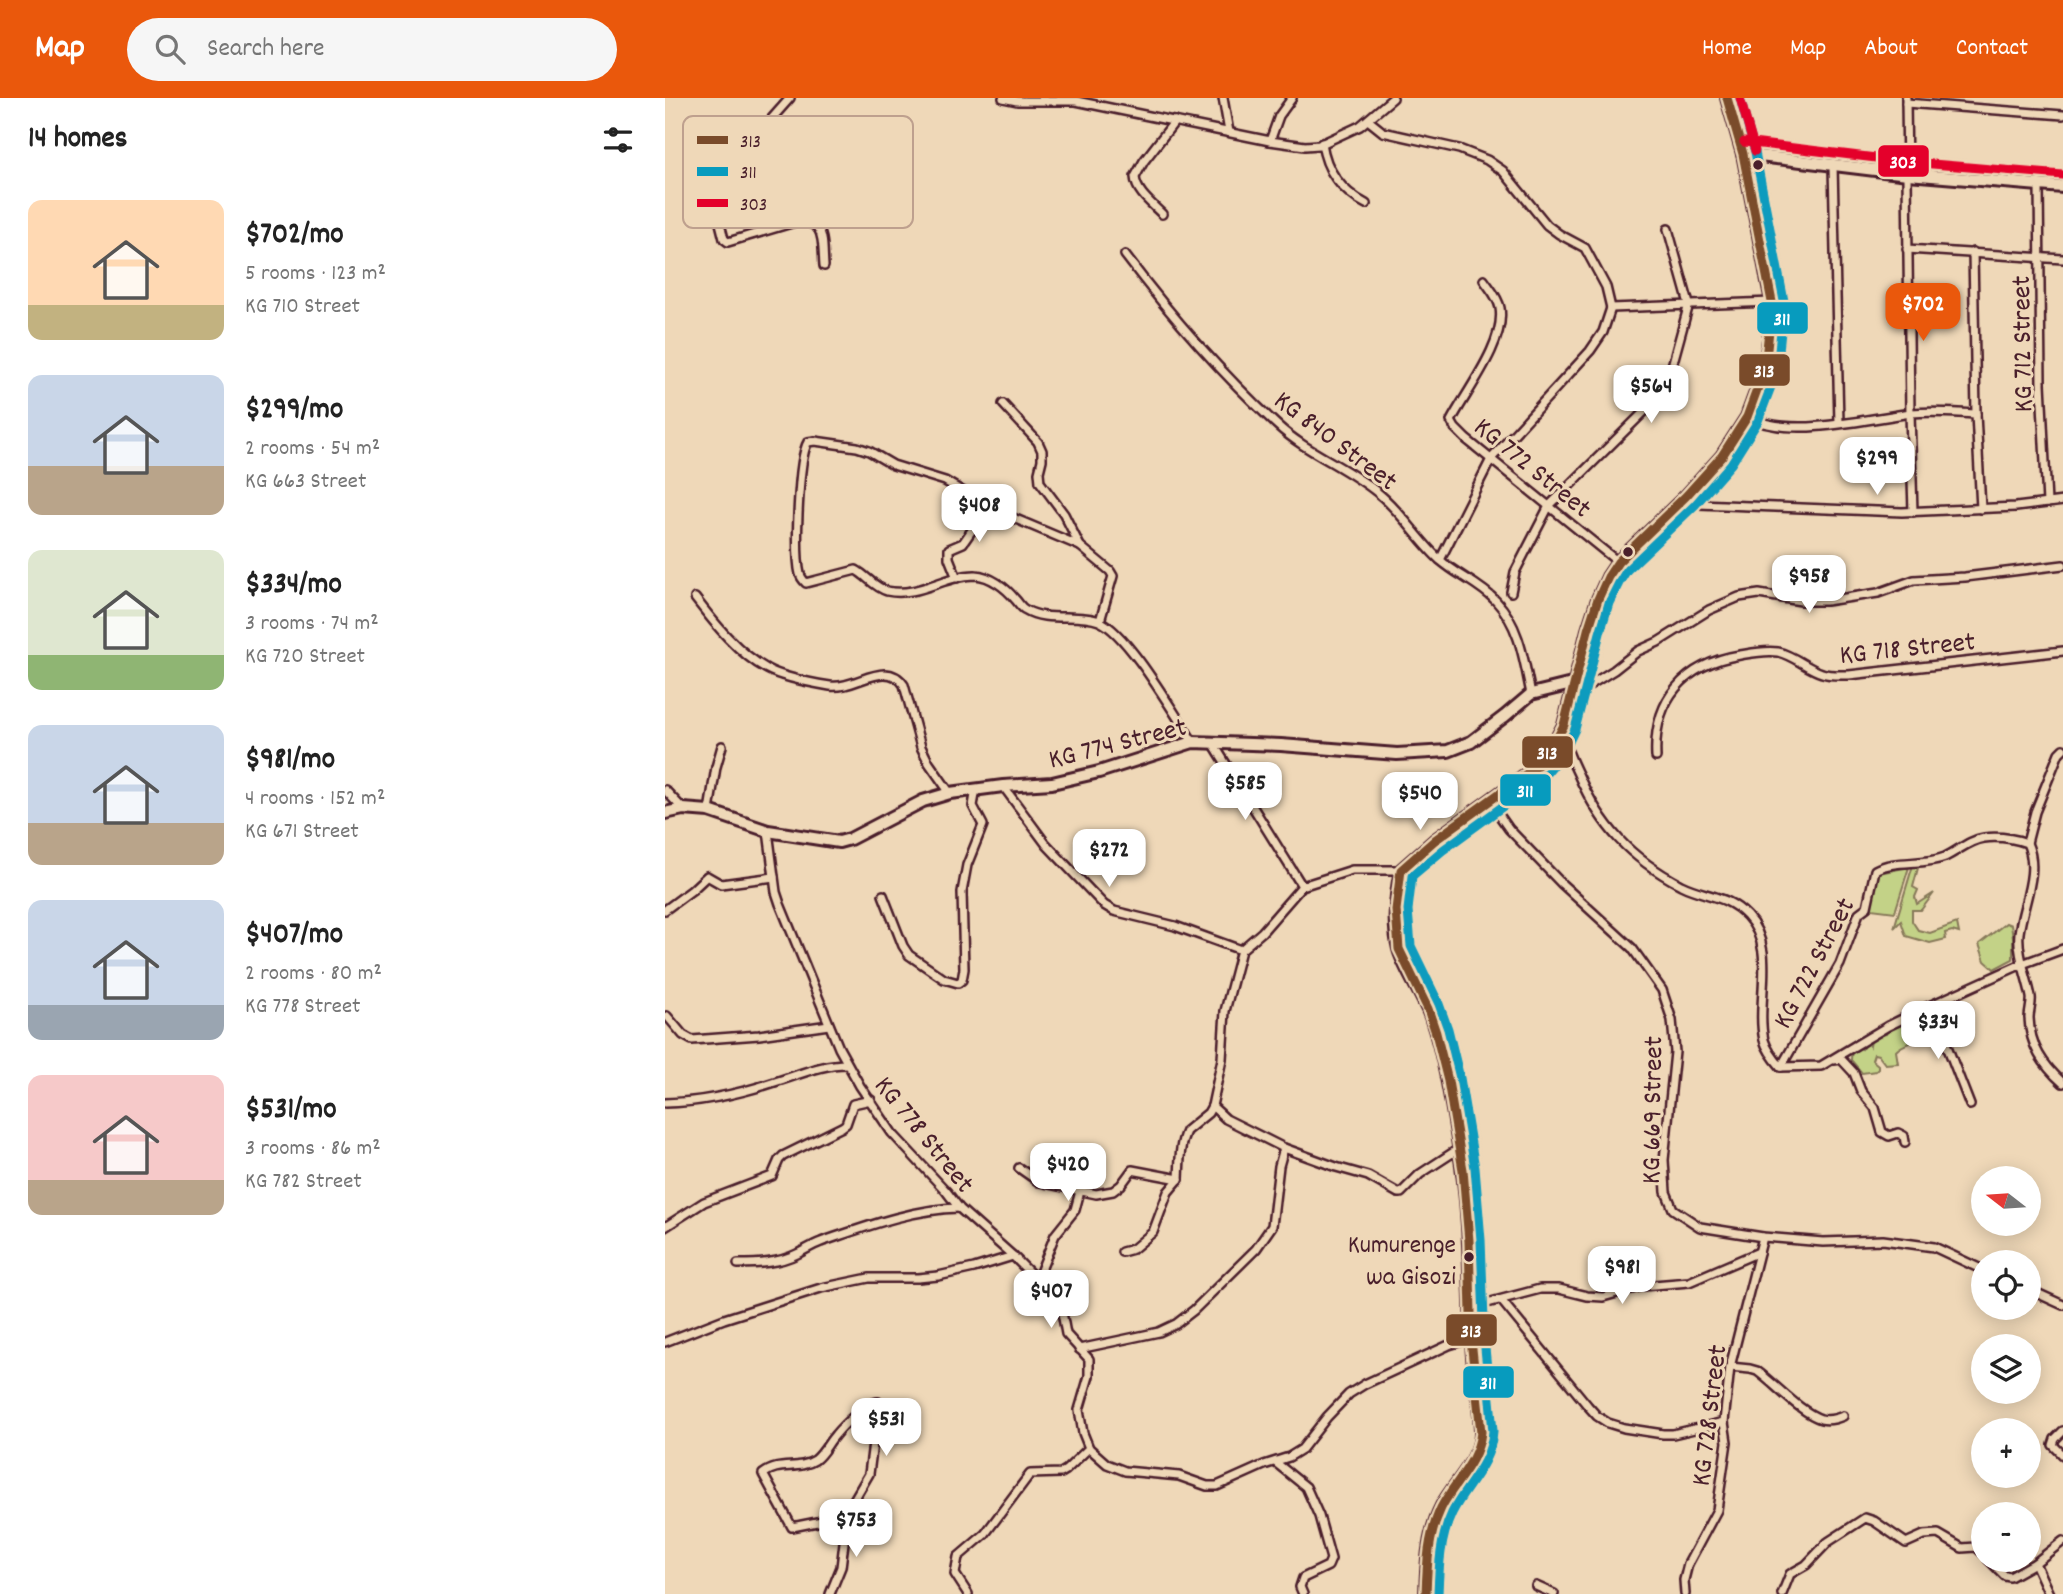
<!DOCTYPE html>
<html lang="en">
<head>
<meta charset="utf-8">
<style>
	body { margin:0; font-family:Dekko,sans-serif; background:#f6f6f6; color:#222; height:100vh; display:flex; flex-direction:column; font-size:26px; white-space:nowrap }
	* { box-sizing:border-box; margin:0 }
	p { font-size:23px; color:#767676 }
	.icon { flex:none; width:38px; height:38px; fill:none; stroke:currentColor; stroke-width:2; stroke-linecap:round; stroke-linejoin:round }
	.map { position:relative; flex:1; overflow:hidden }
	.side { display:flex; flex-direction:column; background:#fff; width:665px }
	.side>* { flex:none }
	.needle { width:46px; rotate:287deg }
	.tools { position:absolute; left:1306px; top:1068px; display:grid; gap:14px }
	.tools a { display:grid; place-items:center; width:70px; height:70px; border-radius:50%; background:#fff; box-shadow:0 4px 18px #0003; font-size:35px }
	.price { position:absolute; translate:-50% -60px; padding:0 16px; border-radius:14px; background:#fff; color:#222; font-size:23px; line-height:46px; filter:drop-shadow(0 2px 4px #0008) }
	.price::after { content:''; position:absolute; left:50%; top:42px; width:21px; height:16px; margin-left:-10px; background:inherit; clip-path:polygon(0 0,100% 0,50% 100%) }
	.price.active { background:#ea580c; color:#fff }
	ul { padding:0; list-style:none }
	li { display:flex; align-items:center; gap:21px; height:175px; padding:0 28px }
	li span { display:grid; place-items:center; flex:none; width:196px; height:140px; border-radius:14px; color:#555 }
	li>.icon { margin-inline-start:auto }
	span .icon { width:84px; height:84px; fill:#fffc; stroke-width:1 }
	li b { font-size:30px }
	h2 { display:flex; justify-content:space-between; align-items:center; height:84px; padding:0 28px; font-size:30px }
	header { display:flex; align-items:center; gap:42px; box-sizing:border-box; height:98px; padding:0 35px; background:#ea580c; color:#fff }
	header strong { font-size:33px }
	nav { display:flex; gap:38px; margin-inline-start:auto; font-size:24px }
	.search { width:490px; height:63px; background:#f6f6f6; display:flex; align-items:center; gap:18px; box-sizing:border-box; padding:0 24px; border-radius:38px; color:#767676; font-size:26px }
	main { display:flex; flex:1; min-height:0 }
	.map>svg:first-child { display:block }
	.green { fill:#c3d287; stroke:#867859; stroke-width:2 }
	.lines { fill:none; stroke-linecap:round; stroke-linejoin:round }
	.street-casing { stroke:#4a1f2b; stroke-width:12 }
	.secondary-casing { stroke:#4a1f2b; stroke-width:16 }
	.street { stroke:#efd8b8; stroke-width:7 }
	.secondary { stroke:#efd8b8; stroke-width:10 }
	.bus-1-casing { stroke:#efd8b8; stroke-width:14 }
	.bus-2-casing { stroke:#efd8b8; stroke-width:14 }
	.bus-3-casing { stroke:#efd8b8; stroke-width:14 }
	.bus-1 { stroke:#7a4b2a; stroke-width:9 }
	.bus-2 { stroke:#079bbe; stroke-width:9 }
	.bus-3 { stroke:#e4002b; stroke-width:9 }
	.bus-dot { fill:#4a1f2b; stroke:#efd8b8; stroke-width:2.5 }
	.labels { text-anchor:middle; stroke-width:6; stroke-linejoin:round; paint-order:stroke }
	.bus-label { font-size:26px; fill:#4a1f2b; stroke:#efd8b8; text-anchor:end }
	.street-label { font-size:28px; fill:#4a1f2b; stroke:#efd8b8 }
	.key { fill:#efd8b8; stroke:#bea08e; stroke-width:2 }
	.key-label { font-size:19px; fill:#4a1f2b }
	.line-badge { stroke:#efd8b8; stroke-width:2.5 }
	.badge-label { font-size:19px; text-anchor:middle; font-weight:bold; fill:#fff }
</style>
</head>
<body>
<header>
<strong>Map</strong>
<div class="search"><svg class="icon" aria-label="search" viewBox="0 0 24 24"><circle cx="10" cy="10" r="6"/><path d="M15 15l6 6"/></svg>Search here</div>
<nav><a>Home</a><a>Map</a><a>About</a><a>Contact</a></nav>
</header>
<main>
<section class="side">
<h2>14 homes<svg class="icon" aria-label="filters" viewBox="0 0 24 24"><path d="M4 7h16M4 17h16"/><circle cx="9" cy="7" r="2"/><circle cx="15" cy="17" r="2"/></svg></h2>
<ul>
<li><span style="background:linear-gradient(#ffd9b3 75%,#c2b280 0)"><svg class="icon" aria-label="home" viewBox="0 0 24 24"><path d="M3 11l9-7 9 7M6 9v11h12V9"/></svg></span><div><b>$702/mo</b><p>5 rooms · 123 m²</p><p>KG 710 Street</p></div></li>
<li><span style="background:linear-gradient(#c9d6e8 65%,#b9a48a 0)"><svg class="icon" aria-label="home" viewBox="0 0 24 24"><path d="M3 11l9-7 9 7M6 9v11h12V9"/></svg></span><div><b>$299/mo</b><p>2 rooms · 54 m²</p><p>KG 663 Street</p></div></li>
<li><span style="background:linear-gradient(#dfe7d0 75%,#8fb573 0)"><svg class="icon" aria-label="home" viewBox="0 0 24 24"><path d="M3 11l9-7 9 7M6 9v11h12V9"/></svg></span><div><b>$334/mo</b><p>3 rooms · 74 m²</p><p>KG 720 Street</p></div></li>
<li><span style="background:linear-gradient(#c9d6e8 70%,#b9a48a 0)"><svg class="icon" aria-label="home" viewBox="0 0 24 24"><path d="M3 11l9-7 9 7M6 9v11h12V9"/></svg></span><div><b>$981/mo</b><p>4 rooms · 152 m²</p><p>KG 671 Street</p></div></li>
<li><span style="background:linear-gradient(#c9d6e8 75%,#9aa5b1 0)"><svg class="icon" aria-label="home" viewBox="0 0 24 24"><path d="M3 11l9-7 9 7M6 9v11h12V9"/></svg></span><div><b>$407/mo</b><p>2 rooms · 80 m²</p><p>KG 778 Street</p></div></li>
<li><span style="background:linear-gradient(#f6c9c9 75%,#b9a48a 0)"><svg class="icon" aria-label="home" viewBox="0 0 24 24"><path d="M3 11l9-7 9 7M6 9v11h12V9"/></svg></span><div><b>$531/mo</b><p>3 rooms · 86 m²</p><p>KG 782 Street</p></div></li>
</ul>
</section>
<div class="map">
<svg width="1398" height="1496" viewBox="0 0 1398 1496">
	<rect width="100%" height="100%" fill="#efd8b8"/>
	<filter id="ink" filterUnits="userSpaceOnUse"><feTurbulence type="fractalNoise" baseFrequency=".0143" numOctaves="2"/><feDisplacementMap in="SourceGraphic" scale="14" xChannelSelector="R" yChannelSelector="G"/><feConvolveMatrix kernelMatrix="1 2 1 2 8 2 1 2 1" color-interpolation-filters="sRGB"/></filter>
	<g filter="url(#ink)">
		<!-- green -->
		<g class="green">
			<path d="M1248,767L1253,770L1248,789L1253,792L1250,799L1252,806L1269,795L1256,812H1247V823L1253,832L1265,835L1292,825L1294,835L1287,833L1280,835L1281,841L1265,845L1241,838L1236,823L1229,830Z"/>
			<path d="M1244,769L1230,814L1206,811L1214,775Z"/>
			<path d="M1341,825L1346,827L1348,840V861L1329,871L1320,863L1314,846Z"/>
			<path d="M1262,920L1266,923L1275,941L1274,943L1269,941L1265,931L1261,930L1263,934C1255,945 1240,943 1231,953L1233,965L1220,966L1213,957L1209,956L1207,962L1213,967V971L1211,973L1197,975L1186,962L1187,948L1191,947L1197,951L1202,943L1205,948L1207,938L1221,936L1223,928L1230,929L1236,924L1239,928L1242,930Z"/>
		</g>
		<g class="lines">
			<defs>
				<g id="street">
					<path d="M125,0L102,26L94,31L73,34L67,38L45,67L43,78L59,141L63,144L130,124C162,121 157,144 159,168"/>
					<path d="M338,0L352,3H411L605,43L640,48L654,47L695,28L728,0"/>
					<path d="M558,0L564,34"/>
					<path d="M1241,0L1245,315L1248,414"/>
					<path d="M1241,5L1398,17"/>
					<path d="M703,22L718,34L794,51L822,62L838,73L882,127L894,136L920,150L941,189L946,210"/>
					<path d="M605,43L614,18L627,0"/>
					<path d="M657,45C661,73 676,93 701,106"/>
					<path d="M1168,68L1174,325"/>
					<path d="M1374,87L1376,285L1382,405"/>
					<path d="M497,116C486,105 471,94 470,79L479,63L510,23"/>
					<path d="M1242,151L1398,161"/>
					<path d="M1308,154L1311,316L1316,411"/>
					<path d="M460,157C506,218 556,275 612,327C642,355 682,369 713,395C737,414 753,442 775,462C792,477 815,486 831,503C855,528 859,563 866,596"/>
					<path d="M819,182C825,191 833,199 835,210C841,244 801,294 786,323L790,330L801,341L953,464"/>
					<path d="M946,210L1107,204"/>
					<path d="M338,306L373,344L377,353V362L374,374L375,384L399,416L415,448L445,473L448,478L435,523"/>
					<path d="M1082,319C1127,341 1198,321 1247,315C1268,313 1290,315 1311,316"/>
					<path d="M1021,398L1033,406L1237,414L1351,409L1398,403"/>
					<path d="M415,448L327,411L280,383L228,367L204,353L192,349L150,343L143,344C133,360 130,455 135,476C136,480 138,482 141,485L191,472C202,478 209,489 222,493C253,500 280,477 310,477C326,478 341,490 350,501C354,505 356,510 361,512C380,524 413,515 434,523C463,535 509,616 528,644"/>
					<path d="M775,462L826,361L925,253L938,234L946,210"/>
					<path d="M292,480L284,460V451L298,445L323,409"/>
					<path d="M846,494L850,474L884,408L991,302L1004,279L1024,206L1003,131"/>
					<path d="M30,500C50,526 73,555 102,571C118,580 147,585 165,588C190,592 221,560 239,587L256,649L264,665L285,695"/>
					<path d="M907,598L949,572L973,553L993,544L1044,512L1074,499L1094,496L1136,503H1161L1213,495L1249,482L1300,479L1398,467"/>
					<path d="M899,631C899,648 906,661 913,676C936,729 965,760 1016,787C1040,799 1061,796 1082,818C1113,851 1090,903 1099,942C1102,952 1109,961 1116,969L1156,968L1223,928L1262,909L1357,866L1398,851"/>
					<path d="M548,645L637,788"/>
					<path d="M991,659C988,602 1019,566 1075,557C1087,555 1100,552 1113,554C1130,558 1141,570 1157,575C1165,578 1176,577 1184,577L1398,553"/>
					<path d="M338,688L381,746L439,807L449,813L510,828L576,852"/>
					<path d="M0,692L18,711"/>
					<path d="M825,704L844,731L897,786L967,850L997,892L1007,922L1010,954L999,1062L1001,1094L1008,1111L1035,1129L1098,1139L1158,1144L1218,1142L1269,1149L1318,1172"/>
					<path d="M44,713L51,669L57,648"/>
					<path d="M103,733L111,794L115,806L174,950L195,988L227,1035L281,1093L294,1110L348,1158L389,1199L396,1209L401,1236L424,1261V1278L414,1312L418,1335L424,1350L442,1366L460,1373L514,1378L542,1388H552L599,1367L624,1359L637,1351L662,1319L684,1296L700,1286L784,1247L807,1240"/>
					<path d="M1362,745L1370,714L1394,655L1398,651"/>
					<path d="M736,772H687L637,788L597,834L576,852L560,913L557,961L547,1008L561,1021L619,1050L671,1069L703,1078L733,1095H736L755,1076L795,1050"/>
					<path d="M218,797L238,848L244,857L279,881L293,885L297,882L299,871L297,794L302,767L318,727L308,708L311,691"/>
					<path d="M0,812L27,792L42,778L56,786L109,779"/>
					<path d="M1262,909L1282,948L1305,1007"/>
					<path d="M2,918L18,937L27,942L94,937L164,927"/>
					<path d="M1169,962L1176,961L1189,975L1196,993L1210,1010L1217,1034L1224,1038L1233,1035L1239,1038L1240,1044"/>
					<path d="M1116,969L1175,866L1194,815L1202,809L1210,772C1230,761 1258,768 1280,759C1293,753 1304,742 1319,740C1335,738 1347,740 1362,745C1375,773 1358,805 1354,835C1352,856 1362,878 1366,899C1367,906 1364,913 1364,920C1365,948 1378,967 1398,985"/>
					<path d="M0,1005C38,1004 77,995 113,983C136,976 157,966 182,966"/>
					<path d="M354,1070L374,1084L431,1096L448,1093L456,1087L467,1072L514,1081C515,1065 514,1048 521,1033L543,1015L547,1008"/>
					<path d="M0,1129L39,1104L107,1078L114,1062L118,1058L177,1029L181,1026L188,1006L206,1002"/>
					<path d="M457,1154L468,1151L488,1134L503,1094L514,1081"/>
					<path d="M73,1166C93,1166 114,1165 132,1156C140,1152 148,1147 156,1144C200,1129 247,1111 294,1110"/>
					<path d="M372,1182L390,1137L410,1112L415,1093"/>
					<path d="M1363,1191L1398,1207"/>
					<path d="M836,1202L923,1308L932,1318L943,1325L959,1330L998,1336H1008L1059,1324"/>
					<path d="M807,1209L875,1191H894L922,1198L938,1199L977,1188L1024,1184L1094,1154"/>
					<path d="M0,1244L59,1221L156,1190L204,1180H253L273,1178L309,1170L348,1158"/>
					<path d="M414,1251L494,1234L511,1226L529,1212L591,1151L607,1128L614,1068L619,1050"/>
					<path d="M1065,1269L1085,1271L1092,1273C1110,1286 1136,1315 1156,1321C1164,1323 1171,1321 1178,1318"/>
					<path d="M1398,1333L1390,1341L1388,1347L1398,1357"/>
					<path d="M610,1364L641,1389L654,1418L666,1461L663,1468L638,1480L635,1489L638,1496"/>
					<path d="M1323,1461L1340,1478L1345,1479L1370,1465"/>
					<path d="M871,1488L889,1496"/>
					<path d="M165,1496L176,1469L183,1412L204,1376L210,1329L216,1308L213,1304C202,1304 178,1327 170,1337C163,1345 158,1356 150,1362C133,1373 114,1363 98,1376L127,1429L182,1418"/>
					<path d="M303,1496L290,1476L293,1459L320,1436L365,1376L396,1375L401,1372L424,1350"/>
					<path d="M1020,1496L1019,1482L1023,1466L1052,1412L1062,1344L1059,1324L1065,1269L1098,1139"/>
					<path d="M1117,1496L1125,1476L1141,1467L1163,1444L1200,1420L1209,1423L1241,1445L1259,1437L1273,1436L1297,1450L1311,1449L1318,1455"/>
					<path d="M1384,1496L1370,1465L1398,1443"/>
				</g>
				<g id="secondary">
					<path d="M1078,56L1243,76L1398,89"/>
					<path d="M0,715L18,711L44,713L103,733L174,744L185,741L258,703L285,695L338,688L387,685L434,674L528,644L616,647L732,656L783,653L806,644L840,618L866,596L911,585"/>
					<path d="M761,1496C762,1466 763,1435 777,1408C789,1385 817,1360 816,1334C815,1302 807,1271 807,1239C805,1175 805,1111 794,1048C787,1005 780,960 766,919C758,897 740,872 734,851C728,827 731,797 736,772L770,742L870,670L889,646L899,627L923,532L933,501L943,479L953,464L1021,398L1057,358L1082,319L1100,270L1104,241L1107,204L1078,56L1062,0"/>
				</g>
			</defs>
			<!-- street casing -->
			<use href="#street" class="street-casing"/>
			<!-- secondary casing -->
			<use href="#secondary" class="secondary-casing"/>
			<!-- street -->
			<use href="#street" class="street"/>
			<!-- secondary -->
			<use href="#secondary" class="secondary"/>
			<defs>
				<path id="bus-1" d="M761,1496C762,1467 763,1437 776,1410C789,1384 813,1365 816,1334L807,1251L804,1143L798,1072L783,983L771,935L763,911L734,851L731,812L736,772L770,742L870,670L889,646L899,627L923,532L933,501L943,479L953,464L1021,398L1057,358L1082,319L1100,270L1107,204L1078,56L1062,0"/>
				<path id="bus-2" d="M773,1496C774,1469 775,1440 787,1415C801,1387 826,1367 828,1333L820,1250L816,1142L810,1070L795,980L783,931L774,906L746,848L743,812L747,778L778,752L878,679L899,654L910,631L935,535L944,505L954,485L962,472L1030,407L1066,366L1093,323L1112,273L1119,203L1090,54L1075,0"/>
				<g id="bus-3">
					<path d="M1075,0L1090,53"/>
					<path d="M1079,44L1244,64L1398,77"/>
				</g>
			</defs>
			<!-- bus-1 casing -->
			<use href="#bus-1" class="bus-1-casing"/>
			<!-- bus-2 casing -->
			<use href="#bus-2" class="bus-2-casing"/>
			<!-- bus-3 casing -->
			<use href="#bus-3" class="bus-3-casing"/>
			<!-- bus-1 -->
			<use href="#bus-1" class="bus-1"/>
			<!-- bus-2 -->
			<use href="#bus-2" class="bus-2"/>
			<!-- bus-3 -->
			<use href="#bus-3" class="bus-3"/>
		</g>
	</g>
	<!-- markers -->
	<g class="bus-dot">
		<circle cx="1093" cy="67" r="6"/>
		<circle cx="963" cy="454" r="6"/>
		<circle cx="804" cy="1159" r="6"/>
	</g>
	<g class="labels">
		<!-- bus labels -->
		<g class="bus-label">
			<text x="791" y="1154">Kumurenge<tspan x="791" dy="32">wa Gisozi</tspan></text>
		</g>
		<!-- street labels -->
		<g class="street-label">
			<text transform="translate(1355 246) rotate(-91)" y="10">KG 712 Street</text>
			<text transform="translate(672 341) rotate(37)" y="10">KG 840 Street</text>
			<text transform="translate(869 368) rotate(39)" y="10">KG 772 Street</text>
			<text transform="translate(1242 548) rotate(-6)" y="10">KG 718 Street</text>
			<text transform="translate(452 643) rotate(-14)" y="10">KG 774 Street</text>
			<text transform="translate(1147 864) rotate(-62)" y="10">KG 722 Street</text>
			<text transform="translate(985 1012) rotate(-89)" y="10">KG 669 Street</text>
			<text transform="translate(261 1035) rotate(51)" y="10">KG 778 Street</text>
			<text transform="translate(1042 1317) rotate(-83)" y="10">KG 728 Street</text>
		</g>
	</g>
	<!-- legend -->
	<rect x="18" y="18" width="230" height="112" rx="10" class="key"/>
	<rect x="32" y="38" width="31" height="8" fill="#7a4b2a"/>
	<rect x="32" y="69" width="31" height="9" fill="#079bbe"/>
	<rect x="32" y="101" width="31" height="8" fill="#e4002b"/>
	<g class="key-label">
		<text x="75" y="49">313</text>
		<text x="75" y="80">311</text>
		<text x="75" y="112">303</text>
	</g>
	<g class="line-badge">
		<rect x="1212" y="46" width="53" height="34" rx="7" fill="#e4002b"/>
		<rect x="1091" y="203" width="53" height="34" rx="7" fill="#079bbe"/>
		<rect x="1073" y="255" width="53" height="34" rx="7" fill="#7a4b2a"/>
		<rect x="856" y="637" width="53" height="34" rx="7" fill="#7a4b2a"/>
		<rect x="834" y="675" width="53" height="34" rx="7" fill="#079bbe"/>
		<rect x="780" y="1215" width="53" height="34" rx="7" fill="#7a4b2a"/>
		<rect x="797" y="1267" width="53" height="34" rx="7" fill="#079bbe"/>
	</g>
	<g class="badge-label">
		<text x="1238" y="70">303</text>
		<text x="1117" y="227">311</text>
		<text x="1099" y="279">313</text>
		<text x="882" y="661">313</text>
		<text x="860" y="699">311</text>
		<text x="806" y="1239">313</text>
		<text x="823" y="1291">311</text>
	</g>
</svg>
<div class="tools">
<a><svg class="needle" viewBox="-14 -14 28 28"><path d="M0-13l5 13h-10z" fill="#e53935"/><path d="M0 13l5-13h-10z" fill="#767676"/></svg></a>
<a><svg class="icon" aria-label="locate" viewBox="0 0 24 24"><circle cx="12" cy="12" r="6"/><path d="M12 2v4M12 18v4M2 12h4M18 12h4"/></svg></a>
<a><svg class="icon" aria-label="layers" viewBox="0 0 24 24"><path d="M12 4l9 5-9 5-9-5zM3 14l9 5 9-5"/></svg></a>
<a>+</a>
<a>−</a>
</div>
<b class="price active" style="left:1258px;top:245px">$702</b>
<b class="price" style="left:986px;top:327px">$564</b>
<b class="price" style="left:1212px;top:399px">$299</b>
<b class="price" style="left:314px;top:446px">$408</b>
<b class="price" style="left:1144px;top:517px">$958</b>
<b class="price" style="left:580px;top:724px">$585</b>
<b class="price" style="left:755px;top:734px">$540</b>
<b class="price" style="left:444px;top:791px">$272</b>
<b class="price" style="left:1273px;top:963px">$334</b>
<b class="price" style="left:403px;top:1105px">$420</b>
<b class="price" style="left:957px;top:1208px">$981</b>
<b class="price" style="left:386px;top:1232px">$407</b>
<b class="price" style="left:221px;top:1360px">$531</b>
<b class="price" style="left:191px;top:1461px">$753</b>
</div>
</main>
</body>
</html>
